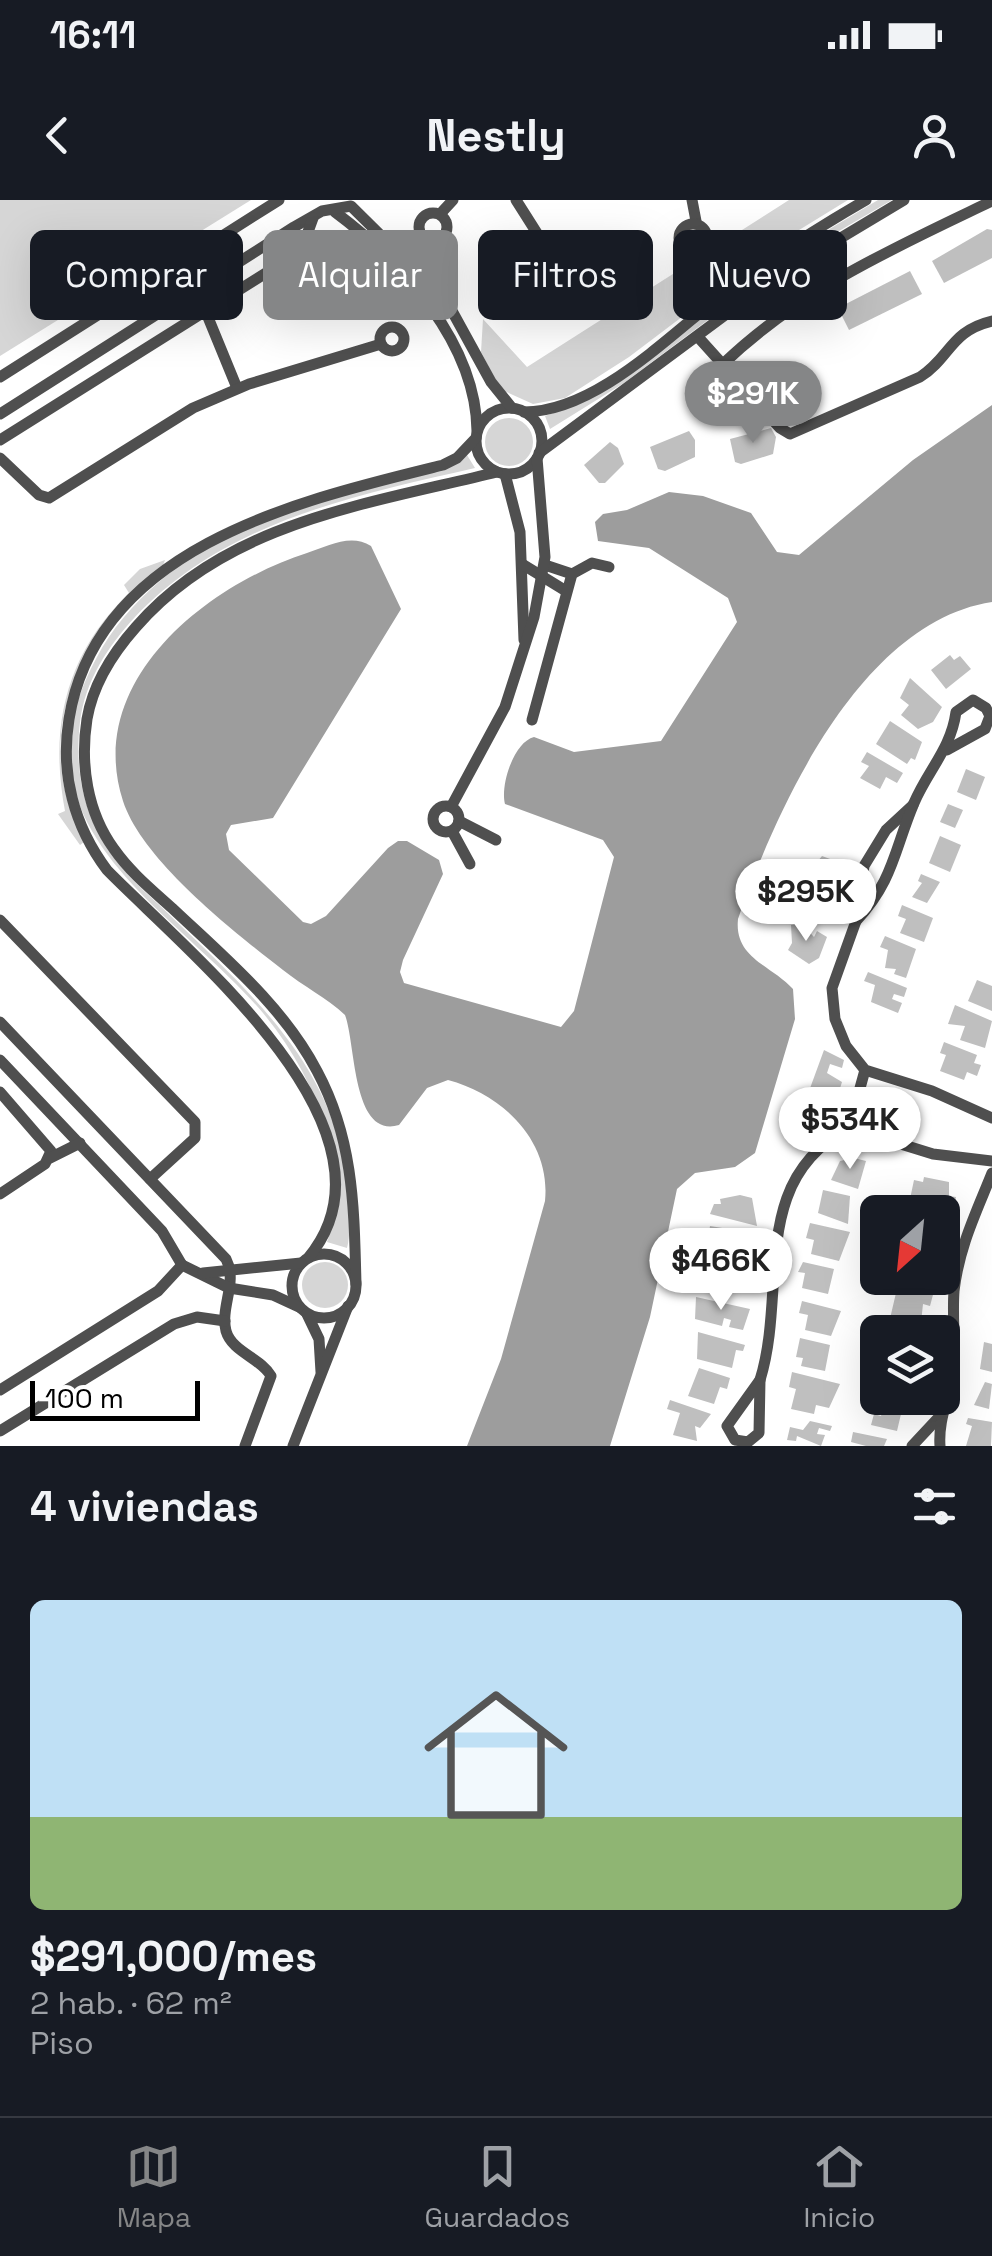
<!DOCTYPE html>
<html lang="es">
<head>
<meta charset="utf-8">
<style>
	body { margin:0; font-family:"Space Grotesk",sans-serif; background:#242831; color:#f1f3f6; height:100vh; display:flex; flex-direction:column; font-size:38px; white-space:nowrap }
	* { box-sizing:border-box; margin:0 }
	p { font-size:32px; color:#9ea1a6 }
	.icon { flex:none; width:55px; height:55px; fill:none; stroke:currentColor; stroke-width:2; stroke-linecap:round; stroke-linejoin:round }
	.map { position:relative; height:1246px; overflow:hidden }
	.side { display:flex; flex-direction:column; background:#171b24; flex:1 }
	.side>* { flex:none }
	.hud { position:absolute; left:30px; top:30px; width:932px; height:90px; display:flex; gap:20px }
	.needle { width:65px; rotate:207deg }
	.buttons { position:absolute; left:860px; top:995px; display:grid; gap:20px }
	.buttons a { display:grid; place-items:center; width:100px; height:100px; border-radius:15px; background:#171b24; box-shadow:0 10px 40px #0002; font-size:50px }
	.scale { position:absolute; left:30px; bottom:25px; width:170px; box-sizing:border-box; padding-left:10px; border:5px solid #000; border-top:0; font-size:28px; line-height:35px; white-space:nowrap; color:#000; -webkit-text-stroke:8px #fff; paint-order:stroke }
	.price { position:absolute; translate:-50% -85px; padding:0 22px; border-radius:35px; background:#fff; color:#222; font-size:32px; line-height:65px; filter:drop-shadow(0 2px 5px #0008) }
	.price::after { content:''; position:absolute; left:50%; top:60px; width:30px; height:22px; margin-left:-15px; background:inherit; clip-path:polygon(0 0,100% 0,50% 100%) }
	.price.selected { background:#858687; color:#fff }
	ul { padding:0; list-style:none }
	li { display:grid; align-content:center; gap:20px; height:530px; padding:0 30px }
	li span { display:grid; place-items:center; height:310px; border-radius:15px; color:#555 }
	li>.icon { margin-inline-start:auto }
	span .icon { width:180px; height:180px; fill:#fffc; stroke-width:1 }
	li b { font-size:42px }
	h2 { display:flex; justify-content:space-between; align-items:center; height:120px; padding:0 30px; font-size:42px }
	.pill { padding:0 35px; border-radius:15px; background:#171b24; box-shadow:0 10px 40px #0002; font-size:35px; line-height:90px }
	.pill.selected { background:#858687; color:#fff }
	.status { display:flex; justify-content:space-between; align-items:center; height:70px; padding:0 50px; background:#171b24; direction:ltr }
	.status svg { height:28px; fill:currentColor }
	header { display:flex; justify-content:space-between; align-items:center; height:130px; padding:0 30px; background:#171b24; font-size:45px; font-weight:700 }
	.tab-bar { display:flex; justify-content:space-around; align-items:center; height:140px; border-top:2px solid #363941; background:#171b24; font-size:28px; color:#9ea1a6 }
	.tab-bar a { display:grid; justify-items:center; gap:5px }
	.tab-bar .selected { color:#858687 }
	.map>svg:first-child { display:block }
	.green { fill:#d6d6d6 }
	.water { fill:#9d9d9d }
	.building { fill:#bfbfbf }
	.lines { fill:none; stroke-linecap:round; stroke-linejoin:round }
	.minor { stroke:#4f4f4f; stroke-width:11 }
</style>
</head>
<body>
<div class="status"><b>16:11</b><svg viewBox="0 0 49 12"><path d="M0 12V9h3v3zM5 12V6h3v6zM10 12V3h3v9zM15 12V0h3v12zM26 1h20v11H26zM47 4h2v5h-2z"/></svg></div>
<header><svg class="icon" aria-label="back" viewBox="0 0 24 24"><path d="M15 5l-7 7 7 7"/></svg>Nestly<svg class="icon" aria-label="person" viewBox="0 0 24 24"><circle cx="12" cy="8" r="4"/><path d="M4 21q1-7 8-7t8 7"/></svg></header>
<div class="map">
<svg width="992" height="1246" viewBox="0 0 992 1246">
	<rect width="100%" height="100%" fill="#fff"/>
	<!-- green -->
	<g class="green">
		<path d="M0,0H251L0,156Z"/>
		<path d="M789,0H848L786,38L629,157L565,198L533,204L500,189L481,152L483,119L527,167Z"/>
		<path d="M878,0H892L781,65L624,183L550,229L545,216L586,201L778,60Z"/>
		<circle cx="509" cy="242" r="24"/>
		<path d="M467,255L475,268C352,296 225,322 135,417C108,446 85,481 80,522C74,571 84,617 113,657C131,681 156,701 177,722C253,795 335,869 346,981C348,1002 352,1029 347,1048L327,1042C342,1002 339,973 327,932C314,888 292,848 263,813C171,705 4,628 97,457C125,403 187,352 243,329C315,299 393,279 467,255Z"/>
		<path d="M165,360C159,380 130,402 115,418C57,482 43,563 84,642L80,645L58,614L65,611C49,526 66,454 129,393L124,385L140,369Z"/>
		<circle cx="325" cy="1085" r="23"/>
	</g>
	<!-- water -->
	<path class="water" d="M992,205V402C860,422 777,608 738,719C734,758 771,765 793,789L795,819L755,953L735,967L695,973L677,989L650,1117L610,1246H467L501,1159L545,1001C551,942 504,895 448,880L427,888L399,925C352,939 356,844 345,815C327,798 303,786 283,770C234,732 142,660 123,601C84,481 207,385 307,353C328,346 351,333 371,346L401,409L273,618L231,625L226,634L229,650L303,722L311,724L326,716L388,648L398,641H407L439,660L443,674L403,760L400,772L404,783L561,827L574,811L614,657L603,640L505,604C500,585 514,542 534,537L574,552L661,541L737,422L728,398L649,348L598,341L595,322L603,314L627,310L669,292L703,296L751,313L777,352L799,355L913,260Z"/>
	<!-- building -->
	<g class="building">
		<path d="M987,29L992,30V58L944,83L932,61Z"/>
		<path d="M910,71L922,94L849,130L838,108Z"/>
		<path d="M771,228L776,237L773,254L741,264L735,262L730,239Z"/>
		<path d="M689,231L695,240V257L665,271L658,269L650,247Z"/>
		<path d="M610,242L618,248L624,264L605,283H599L584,265Z"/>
		<path d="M950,455L954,460L960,456L971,469L946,489L931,470Z"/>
		<path d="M910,478L942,507L933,522L918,529L901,515L909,505L900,498Z"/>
		<path d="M890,521L922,542L915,560L911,558L907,564L876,544Z"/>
		<path d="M867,552L903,573L897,583L886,577L880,589L860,578L869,566L861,562Z"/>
		<path d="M966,569L985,577L976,600L957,592Z"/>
		<path d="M948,604L963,610L955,628L940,622Z"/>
		<path d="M940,636L961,645L950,672L929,663Z"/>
		<path d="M822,656L841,663L832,687L803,676L807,665L813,667Z"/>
		<path d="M921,674L940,682L927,703L912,697L922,683L918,681Z"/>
		<path d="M793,683L829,696L826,717L819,715L816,722L789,709Z"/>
		<path d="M902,705L933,718L924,742L900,733L906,719L898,716Z"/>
		<path d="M802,724L814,737L817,731L827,737L819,758L809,764L788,750L792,743L791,725Z"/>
		<path d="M885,736L916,749L906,778L894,774L896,769L885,768L888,750L880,747Z"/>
		<path d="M868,772L907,788L904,797L894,794L892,799L902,803L898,813L871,802L875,785L864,781Z"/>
		<path d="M977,780L992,786V811L968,801Z"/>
		<path d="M955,805L992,821L985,848L960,840L965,826L948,824Z"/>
		<path d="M944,842L977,855L974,863L981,865L977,876L967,872L964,880L940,871L946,855L940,853Z"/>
		<path d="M824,850L844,860L842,868L830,864L827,873L842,882L834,907L826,909L805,902Z"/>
		<path d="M854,958L866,961L858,989L831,980L840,961Z"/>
		<path d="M924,977L949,982V996L956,997L954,1008L910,999L914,980L923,982Z"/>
		<path d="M823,990L850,996L848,1024L818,1013Z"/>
		<path d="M740,995L752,998L757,1026L710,1014L714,1004H721L720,999Z"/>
		<path d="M810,1023L850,1032L839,1061L811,1054L814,1040L806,1038Z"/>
		<path d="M710,1026L747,1032L745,1045L732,1043L730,1051L755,1050L753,1061L716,1055L718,1040L708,1039Z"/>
		<path d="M709,1062L751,1071L749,1082L739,1080L736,1093L718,1089L719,1084L711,1082L713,1073L707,1072Z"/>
		<path d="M803,1062L834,1069L828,1094L802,1088L805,1073L798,1072Z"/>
		<path d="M907,1086L934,1091L930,1106L923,1104L920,1132H894L895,1129L888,1127L896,1093L905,1095Z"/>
		<path d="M696,1097L750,1109L743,1130L729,1127L731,1120L724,1118L722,1126L695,1119Z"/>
		<path d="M802,1101L841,1111L831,1136L805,1130L808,1115L799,1113Z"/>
		<path d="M698,1132L745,1145L743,1151L736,1150L732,1168L697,1159Z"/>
		<path d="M800,1138L830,1145L825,1171L801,1166L803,1158L796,1157Z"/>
		<path d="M984,1142L992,1144V1172L980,1169Z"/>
		<path d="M699,1168L730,1178L727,1189L720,1187L714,1204L688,1196Z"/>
		<path d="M792,1172L840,1184L829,1208L816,1205L814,1214L791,1209L796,1189L789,1187Z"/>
		<path d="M985,1182L992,1184L989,1209L974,1205Z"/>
		<path d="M879,1198L910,1203L907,1215L901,1214L897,1231L871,1225L874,1214L881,1216L883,1209L876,1208Z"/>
		<path d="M670,1200L711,1214L700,1228L695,1226L697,1241L673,1235L680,1213L667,1209Z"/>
		<path d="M968,1218L992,1222L991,1246H966L972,1226L966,1224Z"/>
		<path d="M810,1221L832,1226L830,1231L819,1228L817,1234L825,1235L821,1246L797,1236L796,1241L787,1240L790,1227L803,1230Z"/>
		<path d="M853,1232L887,1239L884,1246H866L851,1242Z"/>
	</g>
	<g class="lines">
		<!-- minor -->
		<g class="minor">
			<path d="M516,0L561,71"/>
			<path d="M692,0L696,21"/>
			<path d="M335,12C402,62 476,143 477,231"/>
			<path d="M441,13L453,0"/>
			<circle cx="433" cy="27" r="14"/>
			<circle cx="693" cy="38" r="14"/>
			<circle cx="569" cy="83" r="14"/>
			<path d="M205,110L237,188"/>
			<circle cx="392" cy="139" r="12"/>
			<path d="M698,137L780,228L790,234L920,177C951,157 950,131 992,121"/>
			<path d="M723,164C801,89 896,47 992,1"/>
			<path d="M0,177L279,0"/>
			<circle cx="509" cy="241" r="33"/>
			<path d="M524,212C598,212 673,131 731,88C774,56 819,27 866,0"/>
			<path d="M0,214L294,27L322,11L351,6L446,100L491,182L512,208"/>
			<path d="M0,240L301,51L313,18"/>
			<path d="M539,253L779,75L904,0"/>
			<path d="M0,258L39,295L49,298L193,208L249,184L381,144"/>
			<path d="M505,274L520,332L524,440"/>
			<path d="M522,364L566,391"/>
			<path d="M545,365L572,374"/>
			<path d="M532,520L572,374L592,363L609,367"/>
			<path d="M913,605L886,630L864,666L856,721L832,788L835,819L846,846L865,870L932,891L992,918"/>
			<circle cx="446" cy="619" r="13"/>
			<path d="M451,607L505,507L534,417L545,357L537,258"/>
			<path d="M459,621L496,640"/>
			<path d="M452,631L470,664"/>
			<path d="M0,720L195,922V938L150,979"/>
			<path d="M856,721C894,680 894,650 914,603C928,570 951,549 956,512L973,500L986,508L990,516L985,529L947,550"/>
			<path d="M0,822L226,1059C238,1082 220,1107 226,1131C232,1152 261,1158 271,1176L245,1246"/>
			<path d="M0,860L162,1031L182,1065"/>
			<path d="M0,892L51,951L45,964L0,994"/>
			<path d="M849,928L865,870"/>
			<path d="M50,958L80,943"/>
			<circle cx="324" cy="1086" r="32"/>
			<path d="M308,1058C414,932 186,751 107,670C74,626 60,574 69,519C97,346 301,300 443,265L457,258L476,238"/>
			<path d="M182,1065L229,1088L273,1095L299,1107"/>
			<path d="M203,1073L301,1063"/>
			<path d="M356,1084C354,1008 354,940 317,871C283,806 225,758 172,708C152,690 130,672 114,649C87,612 80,564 87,519C93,484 112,454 136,427C227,322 368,304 497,272"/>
			<path d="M307,1114L319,1139L321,1172"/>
			<path d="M760,1180C788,1090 748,981 849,928L933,954L992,961"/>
			<path d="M760,1180L759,1233L748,1242L735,1240L727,1226Z"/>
			<path d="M0,1190L158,1091L182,1065"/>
			<path d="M0,1231L174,1124L197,1117L225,1121"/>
			<path d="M293,1246L348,1106"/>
			<path d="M912,1246L940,1216"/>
			<path d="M940,1246C938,1218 950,1197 953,1170C956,1144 952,1118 954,1091C959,1047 976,1013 992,973"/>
		</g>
	</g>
</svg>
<div class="buttons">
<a><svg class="needle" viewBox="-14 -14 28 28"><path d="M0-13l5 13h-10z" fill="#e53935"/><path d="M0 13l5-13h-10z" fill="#9ea1a6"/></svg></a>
<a><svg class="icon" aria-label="layers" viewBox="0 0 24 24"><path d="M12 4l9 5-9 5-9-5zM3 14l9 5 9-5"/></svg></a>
</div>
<div class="scale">100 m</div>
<b class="price selected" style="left:753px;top:246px">$291K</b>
<b class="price" style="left:806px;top:744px">$295K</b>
<b class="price" style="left:850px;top:972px">$534K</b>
<b class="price" style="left:721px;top:1113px">$466K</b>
<div class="hud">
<a class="pill">Comprar</a>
<a class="pill selected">Alquilar</a>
<a class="pill">Filtros</a>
<a class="pill">Nuevo</a>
</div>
</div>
<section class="side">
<h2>4 viviendas<svg class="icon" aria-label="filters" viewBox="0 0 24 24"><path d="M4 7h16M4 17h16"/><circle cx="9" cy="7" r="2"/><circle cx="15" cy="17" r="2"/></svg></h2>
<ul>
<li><span style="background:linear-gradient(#bfe0f5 70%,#8fb573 0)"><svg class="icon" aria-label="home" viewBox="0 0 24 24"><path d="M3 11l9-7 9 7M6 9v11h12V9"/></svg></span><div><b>$291,000/mes</b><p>2 hab. · 62 m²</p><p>Piso</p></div></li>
</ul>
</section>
<nav class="tab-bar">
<a class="selected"><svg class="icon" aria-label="map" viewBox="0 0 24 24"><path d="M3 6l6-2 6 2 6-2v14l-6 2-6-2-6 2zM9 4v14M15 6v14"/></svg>Mapa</a>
<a><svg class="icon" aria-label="saved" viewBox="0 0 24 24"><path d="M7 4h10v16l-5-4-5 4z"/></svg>Guardados</a>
<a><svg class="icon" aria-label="home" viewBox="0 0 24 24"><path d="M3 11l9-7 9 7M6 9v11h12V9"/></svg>Inicio</a>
</nav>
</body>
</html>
